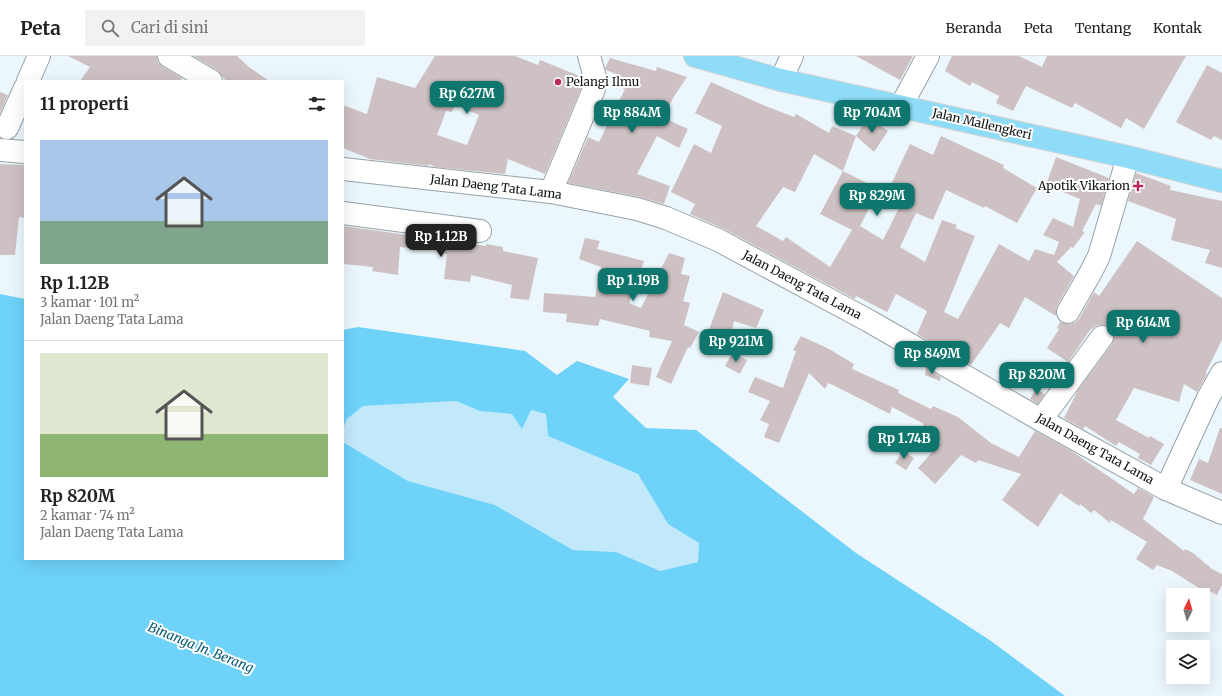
<!DOCTYPE html>
<html lang="id">
<head>
<meta charset="utf-8">
<style>
	body { margin:0; font-family:Merriweather,serif; background:#f2f2f2; color:#222; height:100vh; display:flex; flex-direction:column; font-size:15px; white-space:nowrap }
	* { box-sizing:border-box; margin:0 }
	p { font-size:13px; color:#767676 }
	.icon { flex:none; width:22px; height:22px; fill:none; stroke:currentColor; stroke-width:2; stroke-linecap:round; stroke-linejoin:round }
	.map { position:relative; flex:1; overflow:hidden }
	.details { position:absolute; left:24px; top:24px; width:320px; height:480px; display:flex; flex-direction:column; background:#fff; border-radius:0px; box-shadow:0 4px 16px #0002 }
	.details>* { flex:none }
	.needle { width:26px; rotate:5deg }
	.buttons { position:absolute; left:1166px; top:532px; display:grid; gap:8px }
	.buttons a { display:grid; place-items:center; width:44px; height:44px; border-radius:0px; background:#fff; box-shadow:0 4px 16px #0002; font-size:20px }
	.price { position:absolute; translate:-50% -34px; padding:0 9px; border-radius:8px; background:#0f766e; color:#fff; font-size:13px; line-height:26px; filter:drop-shadow(0 1px 2px #0008) }
	.price::after { content:''; position:absolute; left:50%; top:24px; width:12px; height:9px; margin-left:-6px; background:inherit; clip-path:polygon(0 0,100% 0,50% 100%) }
	.price.selected { background:#222; color:#fff }
	ul { padding:0; list-style:none }
	li { display:grid; align-content:center; gap:8px; height:212px; padding:0 16px }
	li+li { border-top:1px solid #e0e0e0 }
	li span { display:grid; place-items:center; height:124px; border-radius:0px; color:#555 }
	li>.icon { margin-inline-start:auto }
	span .icon { width:72px; height:72px; fill:#fffc; stroke-width:1 }
	li b { font-size:17px }
	h2 { display:flex; justify-content:space-between; align-items:center; height:48px; padding:0 16px; font-size:17px }
	header { display:flex; align-items:center; gap:24px; box-sizing:border-box; height:56px; padding:0 20px; background:#fff; border-bottom:1px solid #e0e0e0 }
	header strong { font-size:19px }
	nav { display:flex; gap:22px; margin-inline-start:auto; font-size:14px }
	.search { width:280px; height:36px; background:#f2f2f2; display:flex; align-items:center; gap:10px; box-sizing:border-box; padding:0 14px; border-radius:0px; color:#767676; font-size:15px }
	.map>svg:first-child { display:block }
	.green { fill:#c1e9fa }
	.water { fill:#6ed2f9 }
	.building { fill:#cdc1c3; fill-rule:evenodd }
	.lines { fill:none; stroke-linecap:round; stroke-linejoin:round }
	.minor-casing { stroke:#96a2a7; stroke-width:24 }
	.major-casing { stroke:#d4d5d5; stroke-width:24 }
	.minor { stroke:#fff; stroke-width:22 }
	.major { stroke:#8edcf7; stroke-width:22 }
	.poi-dot { fill:#b82b61; stroke:#fff; stroke-width:1.5 }
	.labels { text-anchor:middle; stroke-width:4; stroke-linejoin:round; paint-order:stroke }
	.poi-label { font-size:12px; fill:#0f1415; stroke:#fff; text-anchor:start }
	.street-label { font-size:12px; fill:#0f1415; stroke:#fff }
	.water-label { font-size:13px; font-style:italic; fill:#045b75; stroke:#fff }
</style>
</head>
<body>
<header>
<strong>Peta</strong>
<div class="search"><svg class="icon" aria-label="search" viewBox="0 0 24 24"><circle cx="10" cy="10" r="6"/><path d="M15 15l6 6"/></svg>Cari di sini</div>
<nav><a>Beranda</a><a>Peta</a><a>Tentang</a><a>Kontak</a></nav>
</header>
<div class="map">
<svg width="1222" height="640" viewBox="0 0 1222 640">
	<rect width="100%" height="100%" fill="#ebf7fc"/>
	<!-- green -->
	<path class="green" d="M456,345L480,355L512,358L531,354L546,358L548,380L638,418L668,468L699,487L698,506L660,515L616,496L573,494L495,449L408,425L343,386V373L347,363L363,350Z"/>
	<!-- water -->
	<path class="water" d="M0,238L25,243V503H343V386L408,425L495,449L573,494L616,496L660,515L698,506L699,487L668,468L638,418L548,380L546,358L531,354L522,373L512,358L480,355L456,345L363,350L347,363L343,373V274L358,271L525,295L557,319L577,305L629,323L613,341L646,372L696,374L856,497L991,585L1065,640H0Z"/>
	<!-- building -->
	<g class="building">
		<path d="M68,0H157L158,6L162,10L182,22L181,25H80L90,11Z"/>
		<path d="M193,0H237L249,11L269,25H226L217,14Z"/>
		<path d="M435,0H515L538,9L540,4L582,21V30L545,118L508,103L505,118L435,111L429,108L428,110L370,103L343,92V49L367,58L377,21L415,32ZM455,49L479,59L467,89L437,79L446,55L452,56Z"/>
		<path d="M856,0H913L900,24Z"/>
		<path d="M952,0H1019L1042,11L1047,0H1186L1144,73L1126,62L1121,72L1075,47L1072,52L1026,30L1013,55L996,47L999,40L972,26L970,30L945,15Z"/>
		<path d="M610,2L656,15L657,11L687,21L673,42L664,62L688,73L679,92L657,80L637,118L670,130L664,148L640,141L568,127L588,81L599,86L625,33H623L628,23L606,14L605,12Z"/>
		<path d="M1207,9L1222,17V84L1214,80L1211,84L1176,66Z"/>
		<path d="M711,26L763,49L794,61L796,58L829,77L832,70L856,80L843,115L879,133L860,170L883,184L903,144L887,137L910,88L933,99L941,80L1004,109L1003,112L1037,132L1017,167L985,150L984,152L946,134L933,164L916,157L900,191L925,206L942,164L957,169L955,172L975,180L944,256L958,263L999,188L1029,205L1035,193L1054,199L1059,186L1043,179L1053,162L1073,171L1080,143L1046,129L1056,101L1109,122L1101,150L1096,148L1082,175L1085,176L1073,192L1071,191L1057,206L1074,220L1057,250L1056,260L1025,241L1009,272L1000,267L971,309L917,278L927,255L896,238L887,256L856,240L855,243L724,173L690,158L695,148L671,136L694,88L711,97L722,70L695,57ZM814,98L843,115L820,158L852,174L830,211L786,181L783,185L756,170L783,131L795,136Z"/>
		<path d="M0,36L8,39L0,57Z"/>
		<path d="M868,61L888,75L874,96L856,80Z"/>
		<path d="M0,108L25,109V162L19,161L15,199H0Z"/>
		<path d="M1136,117L1171,130L1170,134L1222,145V212L1205,207L1210,194L1171,184L1176,163L1128,145Z"/>
		<path d="M343,170L486,190V188L503,191V195L538,202L529,244L510,242L512,229L471,219L470,226L444,223L447,198L443,197L444,195L400,191L398,219L372,215L373,211L343,208Z"/>
		<path d="M585,182L600,185L597,193L644,205L629,247L641,252L669,197L685,202L681,218L690,220L683,245L690,247L684,269L699,276L690,292L688,291L671,328L656,321L672,285L649,281L650,275L600,263L598,270L566,266L567,258L543,256L544,237L595,241L601,211L579,203Z"/>
		<path d="M1137,185L1222,242V284L1206,316L1207,318L1197,336L1184,328L1179,346L1134,332L1116,364L1149,382L1150,380L1164,388L1151,409L1138,402L1140,398L1119,386L1116,390L1085,370L1083,373L1064,362L1078,334L1112,288L1114,282V276L1110,271L1104,269H1097L1090,274L1068,306L1047,292L1059,273L1057,272L1060,266L1068,268L1075,267L1079,263L1094,236L1099,240Z"/>
		<path d="M723,236L764,254L756,272L734,265L728,295L704,287Z"/>
		<path d="M801,280L829,293L854,308L852,313L899,334L898,337L931,353L933,350L958,361L991,387L1019,401L1035,375L1070,394L1134,438L1138,432L1154,441L1143,463L1184,495L1185,493L1193,497L1212,513L1222,518V529L1217,539L1203,532L1202,534L1172,515L1157,509L1153,514L1136,503L1147,486L1111,464L1110,467L1094,454L1091,457L1080,448L1079,450L1060,437L1038,471L1002,444L1021,418L978,404L976,407L961,399L935,428L918,412L941,386L920,375L924,368L892,351L890,358L833,329L828,327L825,333L809,317L779,387L764,381L769,368L760,364L770,345L748,336L755,321L783,332L796,295L793,294Z"/>
		<path d="M732,297L747,304L740,318L725,310Z"/>
		<path d="M632,309L652,312L649,330L630,327Z"/>
		<path d="M926,312L941,321L940,325L925,319Z"/>
		<path d="M1036,333L1045,338L1038,348L1030,343Z"/>
		<path d="M1220,372H1222V438L1190,424L1199,403L1208,407Z"/>
		<path d="M903,395L914,402L906,414L895,407Z"/>
	</g>
	<g class="lines">
		<defs>
			<g id="minor">
				<path d="M169,0L211,25"/>
				<path d="M781,24L792,0"/>
				<path d="M28,25L39,0"/>
				<path d="M901,50L928,0"/>
				<path d="M7,72L25,32"/>
				<path d="M0,94L25,96"/>
				<path d="M343,113L551,136L637,153L666,162L718,184L869,265L1041,364L1166,433L1222,457"/>
				<path d="M551,136L594,33L595,21L589,0"/>
				<path d="M343,157L480,175"/>
				<path d="M1068,256L1091,216L1099,200L1128,101"/>
				<path d="M1041,364L1102,281"/>
				<path d="M1166,433L1208,342L1222,317"/>
			</g>
			<path id="major" d="M695,0L781,24L1128,101L1222,125"/>
		</defs>
		<!-- minor casing -->
		<use href="#minor" class="minor-casing"/>
		<!-- major casing -->
		<use href="#major" class="major-casing"/>
		<!-- minor -->
		<use href="#minor" class="minor"/>
		<!-- major -->
		<use href="#major" class="major"/>
	</g>
	<!-- markers -->
	<g class="poi-dot">
		<circle cx="558" cy="26" r="4"/>
		<path d="M1136 124h4v4h4v4h-4v4h-4v-4h-4v-4h4z"/>
	</g>
	<g class="labels">
		<!-- poi labels -->
		<g class="poi-label">
			<text x="566" y="30">Pelangi Ilmu</text>
			<text x="1130" y="134" text-anchor="end">Apotik Vikarion</text>
		</g>
		<!-- street labels -->
		<g class="street-label">
			<text transform="translate(982 68) rotate(13)" y="4">Jalan Mallengkeri</text>
			<text transform="translate(496 131) rotate(7)" y="4">Jalan Daeng Tata Lama</text>
			<text transform="translate(802 229) rotate(28)" y="4">Jalan Daeng Tata Lama</text>
			<text transform="translate(1095 393) rotate(29)" y="4">Jalan Daeng Tata Lama</text>
		</g>
		<!-- water labels -->
		<g class="water-label">
			<text transform="translate(201 591) rotate(22)" y="5">Binanga Jn. Berang</text>
		</g>
	</g>
</svg>
<div class="buttons">
<a><svg class="needle" viewBox="-14 -14 28 28"><path d="M0-13l5 13h-10z" fill="#e53935"/><path d="M0 13l5-13h-10z" fill="#767676"/></svg></a>
<a><svg class="icon" aria-label="layers" viewBox="0 0 24 24"><path d="M12 4l9 5-9 5-9-5zM3 14l9 5 9-5"/></svg></a>
</div>
<b class="price" style="left:467px;top:59px">Rp 627M</b>
<b class="price" style="left:632px;top:78px">Rp 884M</b>
<b class="price" style="left:872px;top:78px">Rp 704M</b>
<b class="price" style="left:877px;top:161px">Rp 829M</b>
<b class="price selected" style="left:441px;top:202px">Rp 1.12B</b>
<b class="price" style="left:633px;top:246px">Rp 1.19B</b>
<b class="price" style="left:1143px;top:288px">Rp 614M</b>
<b class="price" style="left:736px;top:307px">Rp 921M</b>
<b class="price" style="left:932px;top:319px">Rp 849M</b>
<b class="price" style="left:1037px;top:340px">Rp 820M</b>
<b class="price" style="left:904px;top:404px">Rp 1.74B</b>
<section class="details">
<h2>11 properti<svg class="icon" aria-label="filters" viewBox="0 0 24 24"><path d="M4 7h16M4 17h16"/><circle cx="9" cy="7" r="2"/><circle cx="15" cy="17" r="2"/></svg></h2>
<ul>
<li><span style="background:linear-gradient(#a9c7e8 65%,#7fa58c 0)"><svg class="icon" aria-label="home" viewBox="0 0 24 24"><path d="M3 11l9-7 9 7M6 9v11h12V9"/></svg></span><div><b>Rp 1.12B</b><p>3 kamar · 101 m²</p><p>Jalan Daeng Tata Lama</p></div></li>
<li><span style="background:linear-gradient(#dfe7d0 65%,#8fb573 0)"><svg class="icon" aria-label="home" viewBox="0 0 24 24"><path d="M3 11l9-7 9 7M6 9v11h12V9"/></svg></span><div><b>Rp 820M</b><p>2 kamar · 74 m²</p><p>Jalan Daeng Tata Lama</p></div></li>
</ul>
</section>
</div>
</body>
</html>
